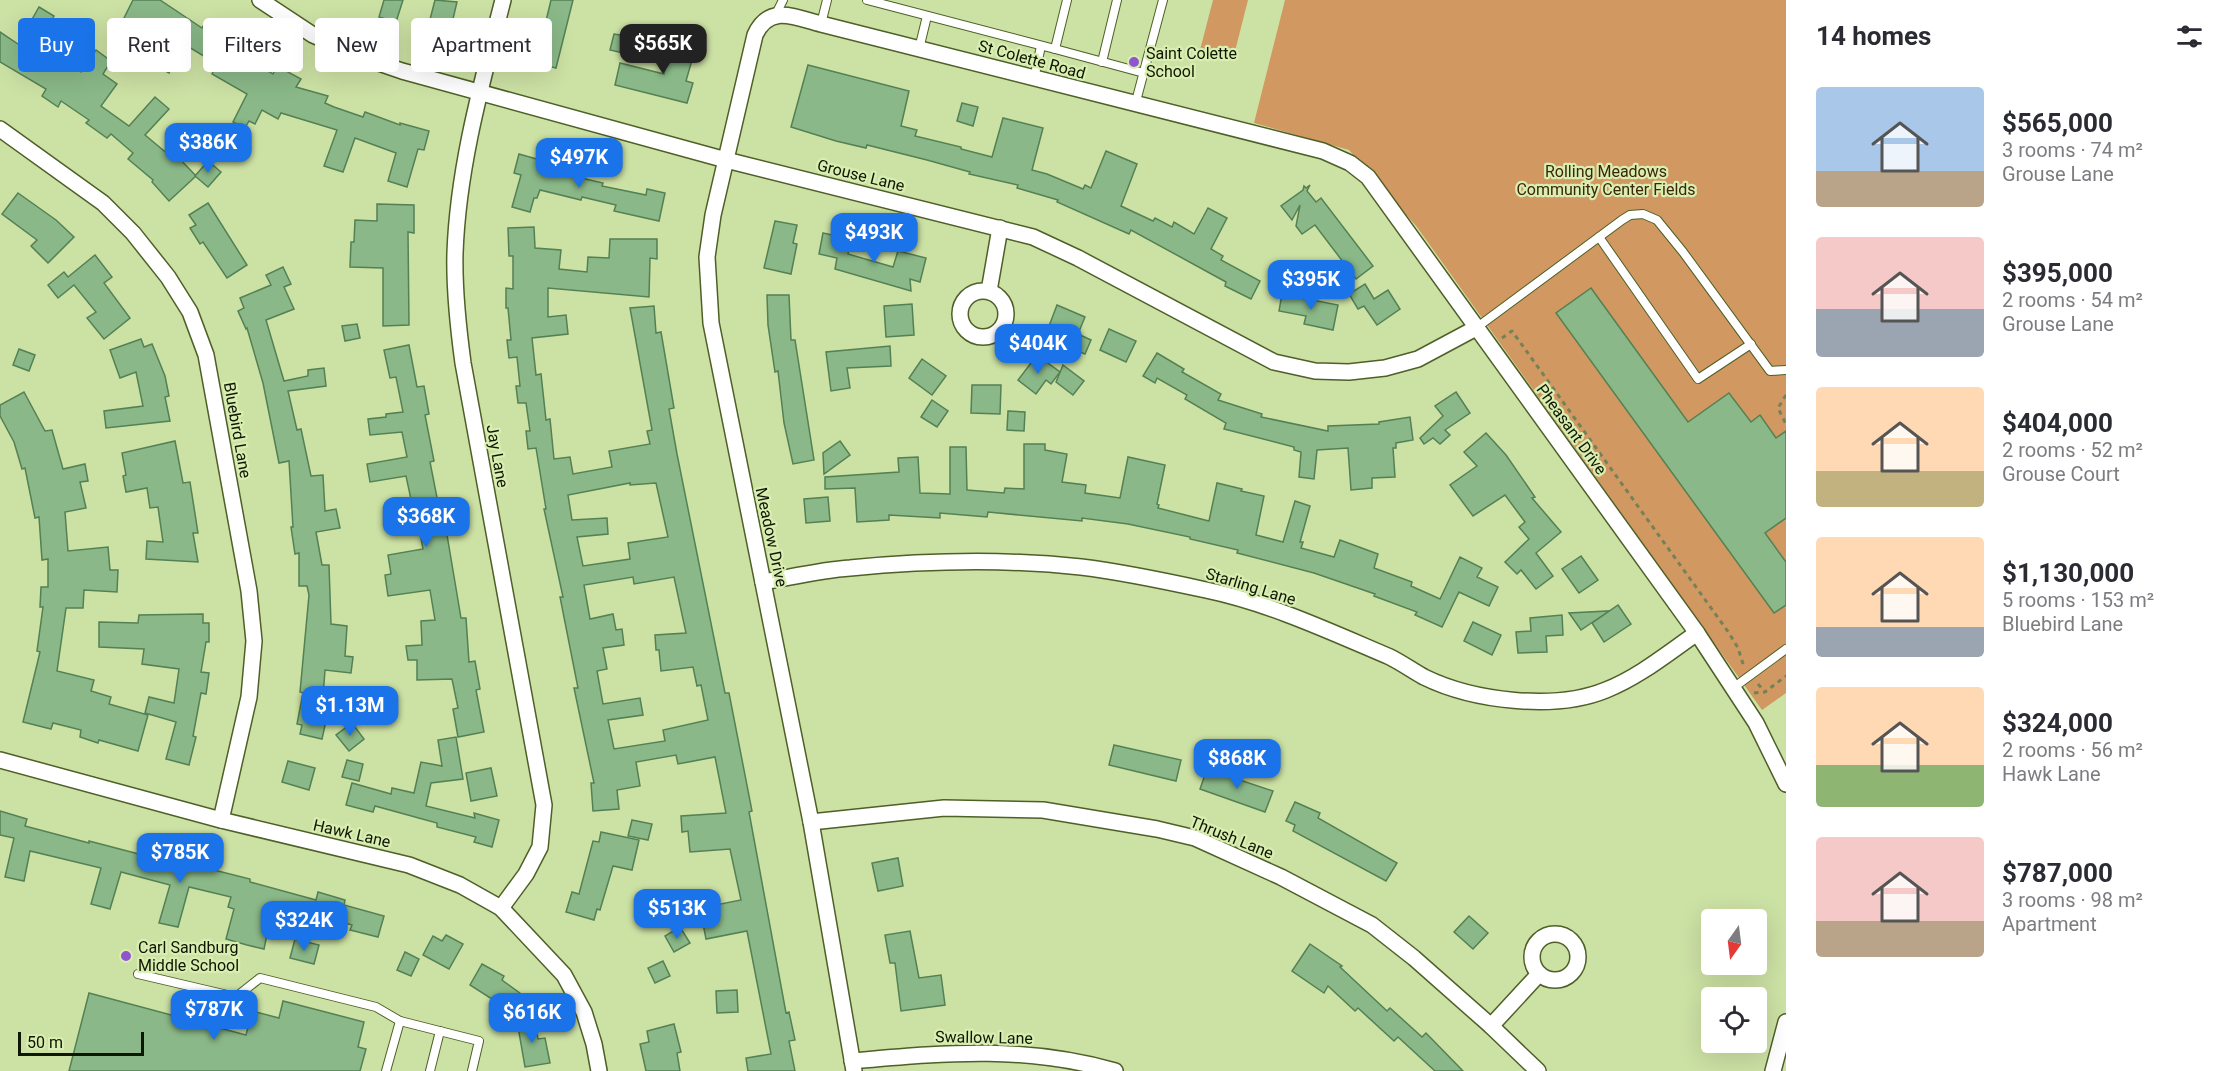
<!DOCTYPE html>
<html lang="en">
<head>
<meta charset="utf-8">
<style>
	body { margin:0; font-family:Roboto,sans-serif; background:#f7f7f7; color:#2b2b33; height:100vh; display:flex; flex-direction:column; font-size:22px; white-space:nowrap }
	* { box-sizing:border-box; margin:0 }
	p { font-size:20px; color:#7c7c81 }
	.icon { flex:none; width:33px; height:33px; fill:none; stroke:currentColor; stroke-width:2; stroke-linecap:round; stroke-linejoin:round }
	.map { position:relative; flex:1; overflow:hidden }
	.drawer { display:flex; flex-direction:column; background:#fff; width:450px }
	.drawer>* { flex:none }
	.banner { position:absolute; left:18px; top:18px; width:570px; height:54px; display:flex; gap:12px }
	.needle { width:39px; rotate:194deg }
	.buttons { position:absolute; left:1701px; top:909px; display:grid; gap:12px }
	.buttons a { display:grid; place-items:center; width:66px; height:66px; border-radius:6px; background:#fff; box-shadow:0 6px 24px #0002; font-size:30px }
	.scale { position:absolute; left:18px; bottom:15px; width:126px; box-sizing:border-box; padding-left:6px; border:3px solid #0f1602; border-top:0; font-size:16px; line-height:21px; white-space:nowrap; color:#0f1602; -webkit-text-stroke:4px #d9eeb1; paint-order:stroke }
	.price { position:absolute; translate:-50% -51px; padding:0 14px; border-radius:12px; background:#1a73e8; color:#fff; font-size:20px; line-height:39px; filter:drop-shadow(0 2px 3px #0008) }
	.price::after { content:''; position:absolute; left:50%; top:36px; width:18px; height:14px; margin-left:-9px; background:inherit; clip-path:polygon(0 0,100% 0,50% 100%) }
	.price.current { background:#222; color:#fff }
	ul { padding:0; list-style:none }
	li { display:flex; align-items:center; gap:18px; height:150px; padding:0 30px }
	li span { display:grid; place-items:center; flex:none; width:168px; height:120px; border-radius:6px; color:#555 }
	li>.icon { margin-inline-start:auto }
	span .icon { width:72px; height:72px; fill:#fffc; stroke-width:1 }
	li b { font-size:26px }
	h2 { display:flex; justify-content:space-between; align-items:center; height:72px; padding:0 30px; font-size:26px }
	.tag { padding:0 21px; border-radius:6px; background:#fff; box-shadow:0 6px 24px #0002; font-size:21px; line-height:54px }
	.tag.current { background:#1a73e8; color:#fff }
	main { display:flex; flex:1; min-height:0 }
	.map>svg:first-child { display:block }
	.green { fill:#d19862 }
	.building { fill:#8ab888; stroke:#548053; stroke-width:1.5; fill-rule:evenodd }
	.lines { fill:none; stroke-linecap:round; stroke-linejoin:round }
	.service-casing { stroke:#4e5f27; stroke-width:10 }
	.minor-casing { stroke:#4e5f27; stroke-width:18 }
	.path { stroke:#738258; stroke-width:3; stroke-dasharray:4.5 4.5; stroke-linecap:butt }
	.service { stroke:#fff; stroke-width:8 }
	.minor { stroke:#fff; stroke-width:15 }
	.poi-dot { fill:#8f55cc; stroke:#d9eeb1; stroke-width:2 }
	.labels { text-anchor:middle; stroke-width:4.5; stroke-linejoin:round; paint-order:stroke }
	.poi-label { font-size:16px; fill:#0f1602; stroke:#d9eeb1; text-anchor:start }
	.street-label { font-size:16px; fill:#0f1602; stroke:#d9eeb1 }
	.park-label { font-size:16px; fill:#3e250a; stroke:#d9eeb1 }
</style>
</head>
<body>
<main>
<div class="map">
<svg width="1786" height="1071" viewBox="0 0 1786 1071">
	<rect width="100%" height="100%" fill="#cce1a4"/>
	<!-- green -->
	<g class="green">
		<path d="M1213,0H1248L1233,59L1200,50Z"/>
		<path d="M1285,0H1786V693L1762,710L1417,227L1349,150L1254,123Z"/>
	</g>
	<!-- building -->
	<g class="building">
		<path d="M133,0H160L202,28L205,23L221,32L220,35L247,51L244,57L273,74L277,66L301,79L296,87L328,96L325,103L334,107L363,117L365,112L400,125V123L429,131L424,150L418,149L407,187L388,181L396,153L355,138L343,172L324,166L337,130L281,113L278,119L262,110L255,124L249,121L245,128L233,122L247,94L212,74L217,64L184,44L169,73L112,42Z"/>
		<path d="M384,0H403L396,22L379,17Z"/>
		<path d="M435,0L457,2L448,40L426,35Z"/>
		<path d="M551,0H573L556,68L536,63Z"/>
		<path d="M39,7L54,16L39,42L54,50L53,53L81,72L96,50L111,61L103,74L117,84L101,106L129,126L155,97L169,109L145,135L175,160L178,157L196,176L169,201L152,182L153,180L128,159L133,153L111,134L107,138L86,123L89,120L61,101L58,107L42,96L46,89L0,62V32L18,44Z"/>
		<path d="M614,34L632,37L628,54L610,50Z"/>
		<path d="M681,34L698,39L686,81L693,83L687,103L615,85L620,63L664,74L670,52L676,54Z"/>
		<path d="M808,65L909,91L901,126L917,130L915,136L961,147V149L992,157L1003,118L1043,128L1032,170L1047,174L1083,189L1085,185L1091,188L1106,151L1137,164L1121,206L1153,221L1155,218L1172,227L1174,222L1194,234L1208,208L1227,218L1211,249L1223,256L1221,260L1260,281L1251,299L1225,286L1226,282L1131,230L1129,234L1057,202L1058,200L1017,188L1018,185L969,174L970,172L927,160L867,145L866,148L836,141L791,127Z"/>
		<path d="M962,103L978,107L973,126L957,121Z"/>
		<path d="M519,154L579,171L577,177L603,183L602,186L646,195L647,189L665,193L659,221L614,211L616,205L582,197L581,200L540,190L537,198H534L530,212L512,207L521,175L514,173Z"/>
		<path d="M208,161L221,172L208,187L195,176Z"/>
		<path d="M1310,185L1307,191L1316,202L1321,198L1373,266L1356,279L1315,225L1302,234L1296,226L1300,205L1292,220L1281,206L1303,190L1304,186L1306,188Z"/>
		<path d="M18,193L56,220L74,237L48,263L31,246L37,240L2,214Z"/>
		<path d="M208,203L247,265L227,278L203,242L200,244L190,228L196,225L189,215Z"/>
		<path d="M377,204L414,205V233L408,232L409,325L383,326V268L350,267L351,242H354L355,220L377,221Z"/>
		<path d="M775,221L797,225L793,243L797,244L791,274L764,268Z"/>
		<path d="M534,227L535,248L561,250L559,269L587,272L588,257L609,258L610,239H657V259L650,258L649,297L548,288V317L566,315L568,334L532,338L536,375L541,374L546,420L550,419L554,459L570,457L573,474L612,467L609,451L650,444L647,431L652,430L630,308L654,306L656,333L661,332L674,408L669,409L677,454L725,693H729L752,811L749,812L786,1013L789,1012L795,1040L789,1041L795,1071H748L746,1058L771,1054L747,931L706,939L700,908L741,900L730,849L690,852L688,831L682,832L681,816L726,813L715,757L678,764L676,755L636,762L640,786L617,790L619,809L593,811L591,783H594L574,688H578L560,597H563L544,509H546L536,448L528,449L526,431H530L526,403H518L516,386H520L517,357L509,358L507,340H511L508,308H506V288L513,289V256H509L508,228ZM630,483V485L656,483L668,537L628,543L630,559L583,566L577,537L608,534L607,518L572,520L568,495ZM633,577L634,584L674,577L686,633L655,635L656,650H659L661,671L693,667L697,686L701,685L708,720L663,730L665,741L614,749L608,720L643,715L640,698L603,704L597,671L607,669L603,648L624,645L622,629L616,630L613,614L590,619L584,585Z"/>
		<path d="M823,233L851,239L848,254L893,267L898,251L926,258L920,282L910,279L911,291L835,269L837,258L819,254Z"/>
		<path d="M95,255L112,277L104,283L130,318L104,339L87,318L96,312L74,285L58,298L48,285L64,272L68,277Z"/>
		<path d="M283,267L291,284L284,287L294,309L266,320L284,381L308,376V370L324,368L326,386L288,391L297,430L301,429L311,476L323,475L325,511L336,509L340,528L316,532L322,565H329L331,624L347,626L345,656L353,657L351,673L325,670L322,710L328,712L322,739L300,734L302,725L297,724L303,693L300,692L309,595L307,586H299V553L295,554L291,527H293L289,461L279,463L263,383L247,328L246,329L238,311L244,308L240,298L271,285L266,275Z"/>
		<path d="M1365,284L1374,299L1388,290L1400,309L1377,325L1364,306L1358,309L1349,294Z"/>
		<path d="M1591,288L1688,422L1729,393L1751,422L1760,415L1776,438L1786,431V518L1765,533L1786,562V605L1774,613L1556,313Z"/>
		<path d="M1282,294L1338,305L1333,330L1304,324L1306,316L1279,311Z"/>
		<path d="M767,295H789L791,340H795L814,460L793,464L784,423L778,371L775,372L768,325Z"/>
		<path d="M912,304L914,335L886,337L884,306Z"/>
		<path d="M1057,305L1085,317L1078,334L1091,340L1085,354L1070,348L1075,336L1049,326Z"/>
		<path d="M357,324L360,338L345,341L342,326Z"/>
		<path d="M1109,329L1136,341L1126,362L1100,350Z"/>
		<path d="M141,339L144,347L152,344L165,376L169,396L165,397L170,421L106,428L104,411L143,406L136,372L120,378L110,350Z"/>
		<path d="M409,345L417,387L424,386L429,414L425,415L434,461L430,462L442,523H445L461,618H466L469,662L475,661L480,689L476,690L484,732L458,737L453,709L458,708L452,679L417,680V660H408L406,646L422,645L421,621L435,620L430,590L388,596L385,575L391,574L388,555L423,549L418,522L389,526L386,508L412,504L406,476L370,482L367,464L407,457L402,432L370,435L368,419L386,417V414L403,412L396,377L390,378L384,350Z"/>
		<path d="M890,346L891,366L847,368L850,388L831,391L826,352Z"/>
		<path d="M19,349L35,355L29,371L13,365Z"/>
		<path d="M1157,353L1184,369L1182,372L1221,394L1218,400L1262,414L1261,417L1328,431V426L1379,424V422L1410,417L1413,440L1396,443V448H1393L1395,477L1372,478V488L1351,490L1348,448L1317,450L1314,479L1299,477L1301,452L1294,450V447L1224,429L1226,423L1185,399L1187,395L1157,378L1155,383L1143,376Z"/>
		<path d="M1037,355L1060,372L1051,384L1046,380L1036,394L1018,380Z"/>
		<path d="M922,359L946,376L932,395L909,378Z"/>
		<path d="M1063,365L1084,381L1073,395L1056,382Z"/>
		<path d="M972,385H1001L1000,414L971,413Z"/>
		<path d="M24,392L45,431L52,430L63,469L85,464L88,481L80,482L86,508L65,512L68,551L108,547L110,570H118L117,592L84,590L83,608H66L57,671L94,680L91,691L111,697L109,704L148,715L138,751L99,740L98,743L80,737L81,730L53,723L51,729L23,722L40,652L37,651L43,607H40L41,587H48V559L42,560L39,517L35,518L25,468L22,469L14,442L0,416V405Z"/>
		<path d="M1456,392L1470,413L1445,430L1450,435L1440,444L1433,438L1424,444L1420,438L1443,416L1435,406Z"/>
		<path d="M932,400L948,411L937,427L921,417Z"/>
		<path d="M1008,411L1025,412L1024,431L1007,430Z"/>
		<path d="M1486,433L1506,455L1535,497L1532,498L1561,532L1536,553L1553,576L1536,589L1521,570L1517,574L1505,562L1529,539L1519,527L1525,522L1505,495L1473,516L1450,485L1477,466L1464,452Z"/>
		<path d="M175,441L183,483L190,482L198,533H193L198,562L146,559L147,541L163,542L158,507L150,508L147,488L126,492L123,476L126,475L122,453Z"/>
		<path d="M840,441L850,455L824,474L823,453Z"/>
		<path d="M1024,444H1045V450L1067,454L1062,482L1086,485L1085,493L1120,498L1128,457L1165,465L1157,504L1159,505L1158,508L1209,521L1217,483L1242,489L1241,491L1264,496L1256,535L1283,542L1295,501L1310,506L1300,542H1303L1301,548L1334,557L1340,540L1378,554L1374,568L1412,582L1411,586L1440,599L1460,557L1482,568L1477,577L1498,587L1489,606L1459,592L1442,627L1415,615L1417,612L1374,596L1375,594L1314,573L1237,553L1238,550L1190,539V537L1128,524L1082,518V521L988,512L987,517L940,513V518L889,515V520L857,522L855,488L825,489V477L899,472L898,458L918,457L920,493L950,494V447H966L967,490L1004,493L1005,488L1024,489Z"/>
		<path d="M828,497L830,521L806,523L804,499Z"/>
		<path d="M1581,556L1598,580L1579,593L1562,569Z"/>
		<path d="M1618,605L1631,624L1604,642L1592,623Z"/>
		<path d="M1609,611L1581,630L1569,613Z"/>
		<path d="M203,614V623H209V642H206L201,672L209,673L206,694L201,693L193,736L196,737L189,765L166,759L176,722L145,713L149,697L174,703L179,669L142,664L144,649L99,647V622L138,623L139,615Z"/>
		<path d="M1562,615L1563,635L1546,636L1547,652L1518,653L1516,632L1531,631L1530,618Z"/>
		<path d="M1473,622L1501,635L1492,655L1464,641Z"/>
		<path d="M352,723L364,739L349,751L336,735Z"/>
		<path d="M456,737L463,779L431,783L426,806L475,818L474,813L499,820L492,847L474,842L476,837L437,827V823L375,806L373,812L346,805L352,783L391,794L392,788L414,793L421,762L442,766L438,740Z"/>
		<path d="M1114,745L1181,760L1176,781L1109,765Z"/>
		<path d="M347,760L363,764L359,781L342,777Z"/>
		<path d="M288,761L315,768L309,790L282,782Z"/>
		<path d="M491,768L497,796L471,801L466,773Z"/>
		<path d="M1207,769L1273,791L1265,812L1200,789Z"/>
		<path d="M1295,802L1320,813L1318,818L1397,863L1386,881L1293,831L1295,825L1286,821Z"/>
		<path d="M0,811L27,819L25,826L89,843V841L181,865L182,862L250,879V882L316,900L318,892L345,900L344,905L384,916L378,937L350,930L352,925L294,909L292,916L272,911L264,949L247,945L226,939L234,909L228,907L231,897L189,887L178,927L159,923L170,885L121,872L110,909L91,904L101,868L30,851L24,881L5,877L14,838L0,835Z"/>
		<path d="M632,820L652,824L648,840L628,836Z"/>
		<path d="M601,832L639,840L632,870L613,866L600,910L597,909L594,920L566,912L572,892L579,894L593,841L599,842Z"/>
		<path d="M898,858L903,886L878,891L872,863Z"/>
		<path d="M1469,916L1488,933L1473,949L1454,932Z"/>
		<path d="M680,927L690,943L674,952L665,936Z"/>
		<path d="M910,931L919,978L941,975L945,1005L901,1011L895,963H890L885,935Z"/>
		<path d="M446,935L463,944L449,969L423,955L433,936L442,941Z"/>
		<path d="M295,939L319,945L314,964L290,958Z"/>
		<path d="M1310,944L1342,966L1340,967L1387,1011L1390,1008L1422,1037L1426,1033L1463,1071H1435L1398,1037L1394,1041L1358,1008L1355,1011L1328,986L1324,993L1292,971Z"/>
		<path d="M405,952L419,959L411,976L397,970Z"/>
		<path d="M663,961L670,976L655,983L648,968Z"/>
		<path d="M482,964L504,976L502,980L521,994L509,1010L470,985Z"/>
		<path d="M737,990L738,1012L717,1013L716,991Z"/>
		<path d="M89,993L246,1035L252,1011L279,1018L283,1001L364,1022L358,1047L366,1049L360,1071H69Z"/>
		<path d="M534,1018L538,1039L545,1038L550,1063L525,1067L517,1021Z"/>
		<path d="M674,1024L681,1052L677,1053L680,1071H646L640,1044L649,1042L647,1031Z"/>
	</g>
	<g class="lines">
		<defs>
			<g id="service">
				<path d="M867,0L1055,49L1067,0"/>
				<path d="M775,16L783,0"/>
				<path d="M821,24L827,0"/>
				<path d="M919,49L927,16"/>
				<path d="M1055,49L1144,73"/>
				<path d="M1102,62L1117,0"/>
				<path d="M1034,79L1041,46"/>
				<path d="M1135,105L1163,0"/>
				<path d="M1599,237L1698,379L1751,344"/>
				<path d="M1476,328L1622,220L1630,215L1643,214L1657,220L1683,252L1770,371L1786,370"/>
				<path d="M1733,688L1786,649"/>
				<path d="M138,974L236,997L260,978L376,1007L400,1021"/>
				<path d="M386,1071L400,1021L479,1041L472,1071"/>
				<path d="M430,1071L440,1031"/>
			</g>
			<g id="minor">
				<path d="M260,0L313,35L367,59L402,71L726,160L1033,237L1078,258L1274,362L1315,371L1349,372L1385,368L1418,359L1476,328"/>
				<path d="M0,129L103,203L133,233L168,277L190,312L206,355L249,591L254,641L249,697L221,820"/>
				<circle cx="983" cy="314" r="23"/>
				<path d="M989,291L1000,228"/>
				<path d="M763,582C792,577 821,570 850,568C923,561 1008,559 1081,567C1122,572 1165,581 1206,590C1269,603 1331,632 1390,657C1402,663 1413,671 1424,677C1473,701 1555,711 1606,690C1639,677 1668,653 1697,633"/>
				<path d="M0,760L221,820L409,865L460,885L501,908L564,975L584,1012L594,1044L599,1071"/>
				<path d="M811,822L944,808L1043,810L1157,829L1195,838L1281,877L1372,925L1414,958L1491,1026L1538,1071"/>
				<path d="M501,908L526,874L540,847L544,805L463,363C458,326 454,290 455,253C458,167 482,82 503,0"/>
				<circle cx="1555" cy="957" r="23"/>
				<path d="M1491,1026L1539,974"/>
				<path d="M852,1061C945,1053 1023,1045 1115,1071"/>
				<path d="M854,1071L811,822L711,323L707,257L713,215L755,35C769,4 794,17 821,24L1323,151L1350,163L1368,177L1697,633L1756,723L1786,784"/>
				<path d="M1773,1071L1786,1022"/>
			</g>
		</defs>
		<!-- service casing -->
		<use href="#service" class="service-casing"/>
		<!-- minor casing -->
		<use href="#minor" class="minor-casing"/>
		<!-- path -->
		<g class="path">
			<path d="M1502,338L1512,331L1729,633L1738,648L1744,667"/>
			<path d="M1786,395L1778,408L1786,424"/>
			<path d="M1758,684L1765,692"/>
			<path d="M1754,693L1765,692L1786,676"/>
		</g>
		<!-- service -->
		<use href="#service" class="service"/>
		<!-- minor -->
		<use href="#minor" class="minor"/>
	</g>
	<!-- markers -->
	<g class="poi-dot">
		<circle cx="1134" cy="62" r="6"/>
		<circle cx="126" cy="956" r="6"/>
	</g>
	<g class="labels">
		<!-- poi labels -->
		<g class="poi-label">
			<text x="1146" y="59">Saint Colette<tspan x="1146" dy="18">School</tspan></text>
			<text x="138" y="953">Carl Sandburg<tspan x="138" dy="18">Middle School</tspan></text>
		</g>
		<!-- street labels -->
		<g class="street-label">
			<text transform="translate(1032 59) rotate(15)" y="6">St Colette Road</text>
			<text transform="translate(861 175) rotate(14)" y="6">Grouse Lane</text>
			<text transform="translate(1572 429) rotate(54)" y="6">Pheasant Drive</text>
			<text transform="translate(238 430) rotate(80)" y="6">Bluebird Lane</text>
			<text transform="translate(498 456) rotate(80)" y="6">Jay Lane</text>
			<text transform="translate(772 537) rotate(78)" y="6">Meadow Drive</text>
			<text transform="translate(1251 586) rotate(17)" y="6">Starling Lane</text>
			<text transform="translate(352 833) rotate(13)" y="6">Hawk Lane</text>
			<text transform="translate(1232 837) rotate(22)" y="6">Thrush Lane</text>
			<text transform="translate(984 1037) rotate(1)" y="6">Swallow Lane</text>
		</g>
		<!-- park labels -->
		<g class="park-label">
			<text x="1606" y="177">Rolling Meadows<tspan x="1606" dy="18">Community Center Fields</tspan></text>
		</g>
	</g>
</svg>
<div class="buttons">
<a><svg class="needle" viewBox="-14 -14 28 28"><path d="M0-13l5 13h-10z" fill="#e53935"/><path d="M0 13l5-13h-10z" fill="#7c7c81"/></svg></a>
<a><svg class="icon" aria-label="locate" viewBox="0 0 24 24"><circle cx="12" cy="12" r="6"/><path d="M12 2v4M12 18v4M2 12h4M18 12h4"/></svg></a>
</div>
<div class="scale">50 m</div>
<b class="price current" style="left:663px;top:75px">$565K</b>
<b class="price" style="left:208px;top:174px">$386K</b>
<b class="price" style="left:579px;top:189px">$497K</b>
<b class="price" style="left:874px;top:264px">$493K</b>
<b class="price" style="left:1311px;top:311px">$395K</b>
<b class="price" style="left:1038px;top:375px">$404K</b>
<b class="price" style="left:426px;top:548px">$368K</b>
<b class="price" style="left:350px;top:737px">$1.13M</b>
<b class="price" style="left:1237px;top:790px">$868K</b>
<b class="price" style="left:180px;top:884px">$785K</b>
<b class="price" style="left:677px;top:940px">$513K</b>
<b class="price" style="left:304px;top:952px">$324K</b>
<b class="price" style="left:214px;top:1041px">$787K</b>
<b class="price" style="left:532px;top:1044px">$616K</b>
<div class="banner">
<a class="tag current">Buy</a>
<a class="tag">Rent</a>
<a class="tag">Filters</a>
<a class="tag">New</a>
<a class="tag">Apartment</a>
</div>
</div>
<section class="drawer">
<h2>14 homes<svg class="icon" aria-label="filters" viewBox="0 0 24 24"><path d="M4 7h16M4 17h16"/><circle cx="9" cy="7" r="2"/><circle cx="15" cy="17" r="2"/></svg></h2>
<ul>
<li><span style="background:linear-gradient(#a9c7e8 70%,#b9a48a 0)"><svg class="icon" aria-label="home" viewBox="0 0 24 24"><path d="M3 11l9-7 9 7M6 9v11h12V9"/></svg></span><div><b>$565,000</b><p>3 rooms · 74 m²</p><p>Grouse Lane</p></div></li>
<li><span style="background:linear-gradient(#f6c9c9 60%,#9aa5b1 0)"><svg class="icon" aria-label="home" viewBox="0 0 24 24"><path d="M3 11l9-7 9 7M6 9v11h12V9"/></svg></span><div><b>$395,000</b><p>2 rooms · 54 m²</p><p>Grouse Lane</p></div></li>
<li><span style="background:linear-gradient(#ffd9b3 70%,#c2b280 0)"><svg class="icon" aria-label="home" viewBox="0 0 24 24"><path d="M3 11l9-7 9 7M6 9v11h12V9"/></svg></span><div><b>$404,000</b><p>2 rooms · 52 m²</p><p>Grouse Court</p></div></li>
<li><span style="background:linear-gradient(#ffd9b3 75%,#9aa5b1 0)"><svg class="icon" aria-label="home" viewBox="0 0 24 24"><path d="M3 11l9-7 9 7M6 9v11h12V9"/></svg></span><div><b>$1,130,000</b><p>5 rooms · 153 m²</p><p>Bluebird Lane</p></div></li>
<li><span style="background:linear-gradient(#ffd9b3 65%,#8fb573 0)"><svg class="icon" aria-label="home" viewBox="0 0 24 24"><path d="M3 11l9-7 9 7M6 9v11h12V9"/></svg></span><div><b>$324,000</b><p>2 rooms · 56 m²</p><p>Hawk Lane</p></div></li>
<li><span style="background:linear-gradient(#f6c9c9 70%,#b9a48a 0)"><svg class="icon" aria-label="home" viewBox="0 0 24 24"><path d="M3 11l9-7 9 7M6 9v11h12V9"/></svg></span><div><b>$787,000</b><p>3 rooms · 98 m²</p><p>Apartment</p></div></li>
</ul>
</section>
</main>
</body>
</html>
